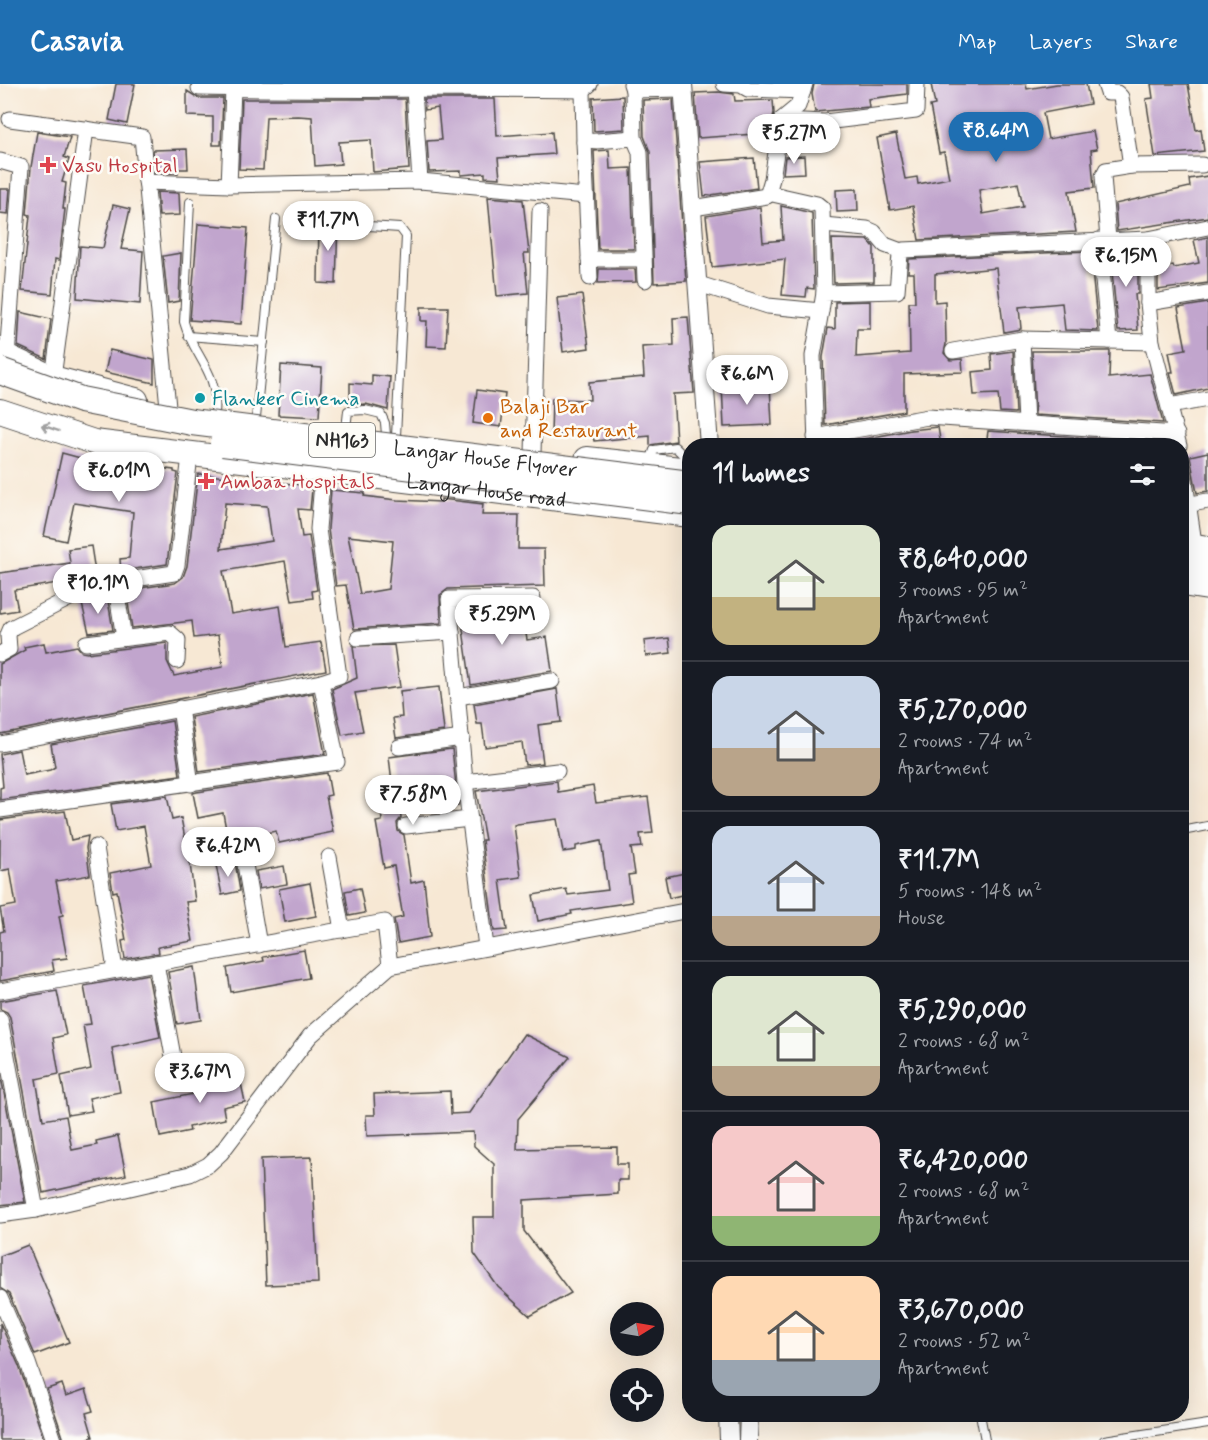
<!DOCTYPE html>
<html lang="en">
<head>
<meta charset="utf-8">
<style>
	body { margin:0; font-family:Mynerve,sans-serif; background:#242831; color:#f1f3f6; height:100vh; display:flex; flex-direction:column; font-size:22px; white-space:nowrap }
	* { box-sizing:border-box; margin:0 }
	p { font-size:20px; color:#9ea1a6 }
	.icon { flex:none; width:33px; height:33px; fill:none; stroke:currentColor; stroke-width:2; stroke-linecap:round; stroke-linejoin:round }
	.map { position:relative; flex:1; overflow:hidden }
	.sheet { position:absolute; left:682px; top:354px; width:507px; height:984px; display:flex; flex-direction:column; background:#171b24; border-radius:24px; box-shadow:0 6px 24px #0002 }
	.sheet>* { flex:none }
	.needle { width:39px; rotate:79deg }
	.controls { position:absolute; left:610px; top:1218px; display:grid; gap:12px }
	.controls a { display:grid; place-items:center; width:54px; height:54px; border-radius:50%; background:#171b24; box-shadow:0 6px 24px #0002; font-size:30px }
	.price { position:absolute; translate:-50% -51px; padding:0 14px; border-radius:21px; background:#fff; color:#222; font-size:20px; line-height:39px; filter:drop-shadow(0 2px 3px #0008) }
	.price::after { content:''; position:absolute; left:50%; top:36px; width:18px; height:14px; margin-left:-9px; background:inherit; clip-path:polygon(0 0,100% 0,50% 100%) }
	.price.selected { background:#1f6fb2; color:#fff }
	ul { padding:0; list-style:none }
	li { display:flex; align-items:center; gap:18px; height:150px; padding:0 30px }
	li+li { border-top:2px solid #363941 }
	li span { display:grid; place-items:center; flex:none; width:168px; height:120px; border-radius:18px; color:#555 }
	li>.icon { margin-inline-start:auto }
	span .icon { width:72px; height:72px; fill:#fffc; stroke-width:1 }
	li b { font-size:26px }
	h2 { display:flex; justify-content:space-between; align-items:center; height:72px; padding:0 30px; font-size:26px }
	header { display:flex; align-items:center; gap:36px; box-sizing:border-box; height:84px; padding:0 30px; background:#1f6fb2; color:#fff }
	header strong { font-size:28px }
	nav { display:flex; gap:33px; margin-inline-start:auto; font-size:21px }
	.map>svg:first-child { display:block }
	.building { fill:#c1a5cd; fill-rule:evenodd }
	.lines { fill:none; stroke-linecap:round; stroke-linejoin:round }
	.service-casing { stroke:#4a4744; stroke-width:10 }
	.minor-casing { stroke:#4a4744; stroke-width:17 }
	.tertiary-casing { stroke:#4a4744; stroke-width:20 }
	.primary-casing { stroke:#4a4744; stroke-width:26 }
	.trunk-casing { stroke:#4a4744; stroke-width:28 }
	.service { stroke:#fff; stroke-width:8 }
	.minor { stroke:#fff; stroke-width:15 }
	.tertiary { stroke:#fff; stroke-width:18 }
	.primary { stroke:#fff; stroke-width:24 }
	.trunk { stroke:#fff; stroke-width:26 }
	.trunk-bridge-casing { stroke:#4a4744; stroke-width:28; stroke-linecap:butt }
	.trunk-bridge { stroke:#fff; stroke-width:26 }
	.oneway { stroke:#a0a0a0 }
	.health-dot { fill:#e0444e; stroke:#fdfcf7; stroke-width:2 }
	.culture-dot { fill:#0f9aa8; stroke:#fdfcf7; stroke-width:2 }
	.food-dot { fill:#e8710a; stroke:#fdfcf7; stroke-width:2 }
	.labels { text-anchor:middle; stroke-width:5; stroke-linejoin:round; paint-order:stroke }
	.shield { fill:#fdfcf7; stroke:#6a6a68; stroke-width:1.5 }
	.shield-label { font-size:20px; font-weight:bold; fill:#2b2b2b }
	.health-label { font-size:21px; fill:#be3a42; stroke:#fdfcf7; text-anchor:start }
	.culture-label { font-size:21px; fill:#0d838f; stroke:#fdfcf7; text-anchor:start }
	.food-label { font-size:21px; fill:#c56008; stroke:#fdfcf7; text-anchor:start }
	.street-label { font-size:21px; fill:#2b2b2b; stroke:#fdfcf7 }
</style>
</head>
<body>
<header>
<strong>Casavia</strong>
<nav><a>Map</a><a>Layers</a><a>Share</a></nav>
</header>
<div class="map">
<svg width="1208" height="1356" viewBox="0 0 1208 1356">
	<rect width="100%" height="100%" fill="#fdfcf7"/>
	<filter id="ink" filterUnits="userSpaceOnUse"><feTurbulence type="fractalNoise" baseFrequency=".0167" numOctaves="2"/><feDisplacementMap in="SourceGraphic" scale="12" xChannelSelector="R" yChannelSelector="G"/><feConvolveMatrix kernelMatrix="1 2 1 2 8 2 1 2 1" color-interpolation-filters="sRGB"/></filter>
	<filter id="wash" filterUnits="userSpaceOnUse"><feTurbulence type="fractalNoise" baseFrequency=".008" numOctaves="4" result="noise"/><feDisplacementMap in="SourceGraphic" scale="24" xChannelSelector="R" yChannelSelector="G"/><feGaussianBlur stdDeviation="1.35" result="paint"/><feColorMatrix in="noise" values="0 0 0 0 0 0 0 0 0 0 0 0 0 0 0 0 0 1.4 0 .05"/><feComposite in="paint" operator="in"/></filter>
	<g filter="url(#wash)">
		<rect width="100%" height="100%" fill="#f7e8d4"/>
		<g id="blocks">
			<!-- building -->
			<g class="building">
				<path d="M116,0H135L127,40L109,36Z"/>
				<path d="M814,0H907V10L868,15L869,23L815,28L812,10Z"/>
				<path d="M931,0H1026L1027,5L1057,0H1086L1090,20L1043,29L1048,55L1093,47L1097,65L1091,66L1094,104L1069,107L1076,148L919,156L913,122L890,126L877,54L896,50L905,95L917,93L918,100L949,94L944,68L939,69L930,22L935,21ZM1018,99L1023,123L983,130L979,106Z"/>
				<path d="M1151,0H1188L1196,46L1201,45L1204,67L1155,72L1146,15L1153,14Z"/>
				<path d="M187,7L198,14H223L221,61H213V33L187,32Z"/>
				<path d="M718,8L734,10L735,17L773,16L774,29L769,49L698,54L695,9Z"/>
				<path d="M623,12L624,45L594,47L593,14Z"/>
				<path d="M242,15H405L409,85L373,88L371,56L339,58L341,80L315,82L312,33L298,32L266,33L263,86L239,85Z"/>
				<path d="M424,15H495L497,52L552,48L554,70L498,74L500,94L485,93V89L461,91V87L429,88L427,57L441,56L438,24L425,26Z"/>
				<path d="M673,15L686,197L654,199L650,68L644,52L643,16Z"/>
				<path d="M37,48L70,53L64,73L69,75L62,98L66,99L63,125H65L59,176L55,175L52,210L22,207L30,131L27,130L31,83Z"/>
				<path d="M187,65L188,85H177L178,89H155L153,66Z"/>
				<path d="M609,66L610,85L631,84L634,165H598L594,67Z"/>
				<path d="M804,72L805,89L783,90L785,73Z"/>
				<path d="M754,74L757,104L704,112L700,78Z"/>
				<path d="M1208,92V133L1117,147L1115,120L1190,103L1189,95Z"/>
				<path d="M0,105H10L8,130L0,129Z"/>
				<path d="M857,105L858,127L837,128L836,106Z"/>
				<path d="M157,108L179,109L180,131L159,132Z"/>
				<path d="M488,113L523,116L529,169H524L528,209L497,212Z"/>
				<path d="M113,121L130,125L121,165L143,167L140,220L77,214L80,162L103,164Z"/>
				<path d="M781,122L812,129L814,205L807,204L806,213L782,211L785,175L712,183L706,132L760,123L763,158L783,156Z"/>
				<path d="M319,137H338L336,200L318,199Z"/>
				<path d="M198,140L248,144L241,240L190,236Z"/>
				<path d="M1208,153V199L1158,206V184L1173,181L1174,184L1199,179L1194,156Z"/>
				<path d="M832,155L868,156L874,163V198L834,199Z"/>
				<path d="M1138,165V210H1135L1138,246L1118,247L1110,168Z"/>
				<path d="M1090,167L1098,247L1065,246L1062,219L1019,223L1021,245L1004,248L996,184L935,190V218L945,217L946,260L944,269L950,276L962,275L963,288L904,290V327L825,341L823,273L828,244L835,245V218L870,217V245H857L856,273L910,269L909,218H915L914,189H908L909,175Z"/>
				<path d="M181,169L179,217L168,219L163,172Z"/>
				<path d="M599,185H635L636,198L598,199Z"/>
				<path d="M582,211L589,264L563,268L557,214Z"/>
				<path d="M1208,219V304L1176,311L1170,288H1173L1169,268L1186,265L1178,224Z"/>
				<path d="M421,223H448L446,263L426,262L427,237H421Z"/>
				<path d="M20,228L51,235L46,275L18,262Z"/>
				<path d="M688,233L694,309L673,310L676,357L650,361V352L594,357L593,352L551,351L552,315L590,316L589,298L644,293L642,263L674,261L673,234Z"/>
				<path d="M110,266L154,276V299L105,288Z"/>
				<path d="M1013,267L1016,329L1000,328L998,310L974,311L972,288L992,286L991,270Z"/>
				<path d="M1032,267H1110L1109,294L1150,290L1163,339L1035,331Z"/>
				<path d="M281,281L322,284L319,333L278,331Z"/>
				<path d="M372,291L390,293L388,326L366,320L350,321V299L372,301Z"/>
				<path d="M770,301L772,341L724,343L722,302Z"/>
				<path d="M477,306L505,310L501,343L473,339Z"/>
				<path d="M938,343L941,362H826L911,346Z"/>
				<path d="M988,347L1168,359L1169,362H986Z"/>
				<path d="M1208,368V407L1197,409L1190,372Z"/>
				<path d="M62,369L84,375L174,386V388L178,389L167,480L121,487L120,475L129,474L133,428L74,419L66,457L44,452Z"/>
				<path d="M198,390L293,400L308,402V405H312L310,426L298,425L302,453L309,452L317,506L312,507L313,514L292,517L285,477L223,487L231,530L280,522L286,563L321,558L326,586L0,650V580L25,566L24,563L44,559L46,568L77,562L82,568L87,569L167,559V577L174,592L223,583L218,551L194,554L192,537L132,544L126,506L175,499L183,493L187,482ZM225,419L267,422L272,457L221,465Z"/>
				<path d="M331,406L365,409L364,412L397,416L441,418V415L483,420L482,431H519L518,465H544L545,502L448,505L440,511L441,539L354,545L346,501L336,502L328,445ZM348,452L393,457L388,505L360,510Z"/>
				<path d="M91,462L96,494L77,501L76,496L14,506L18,526L0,529V489L70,479L68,465Z"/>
				<path d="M107,511L113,546L89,549L82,520Z"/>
				<path d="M522,524L527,556L547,553L552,587L471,601L460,525Z"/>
				<path d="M669,554L671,569L646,572L644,557Z"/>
				<path d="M394,561L400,603L355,609L363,647L342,651L332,605L357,594L353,562Z"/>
				<path d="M439,603L444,647L396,654L393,634L402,633L400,607Z"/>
				<path d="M557,605L561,638L538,641L543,679L525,681L522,658L485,663L482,640H477L474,620Z"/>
				<path d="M313,609L325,670L199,688L191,633Z"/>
				<path d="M172,637L180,691L0,716V704L3,703L0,670L19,666L24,691L50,686L55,683L51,660Z"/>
				<path d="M452,665L458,721L400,728L401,734L397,739L398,747L404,751L411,799L424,796L430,853L398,859L394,835L403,833L394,782L384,784L376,738L382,737L378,700L392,698L389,673Z"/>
				<path d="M327,689L331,711L326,712L333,748L279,759L276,747L228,756L223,729L198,734L193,709L197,708Z"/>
				<path d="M557,697L558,708L593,702L596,719L648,713L653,749L640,750L642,763L631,764L635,790L628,791L632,818L571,827L572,830L538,837L533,811L566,805L568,811L608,806L601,757L576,762V766L563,768L557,735L517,740L514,741L521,793L500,796L507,846L494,847L482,756H485L476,707Z"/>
				<path d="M167,712L172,736L181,734L190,780L195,817L186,818L193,857L158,863L159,869L125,875L122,857L126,856L117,807L113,808L110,789L151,781L144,742L116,747L111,720Z"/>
				<path d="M65,727L71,756L88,752L86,764L90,791L56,797L63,831L59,832L67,874L52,876L54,887L0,897V848L4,847L0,824L16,821L10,785L0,787V736Z"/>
				<path d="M235,778L240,807L222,811L216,781Z"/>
				<path d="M284,782L287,800L259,805L256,787Z"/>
				<path d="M690,788V809L669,814L665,793Z"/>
				<path d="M310,799L316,832L285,838L279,805Z"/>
				<path d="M360,804L365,829L349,832L345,807Z"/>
				<path d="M304,866L309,894L231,908L227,884L264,877L263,873Z"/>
				<path d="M194,883L201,936L177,940L168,888Z"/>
				<path d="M148,890L160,953L112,964L120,1008L89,1014L92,1027L68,1031L61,992L91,985L83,941L91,940L84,902Z"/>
				<path d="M57,907L66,951L53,954L59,990L36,995L43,1036L66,1032L72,1066L97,1061L96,1057L118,1052L126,1091L43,1109L10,933L7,928L0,925V917Z"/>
				<path d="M524,950L570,973L518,1035L517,1065L617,1063V1080H628V1096H618V1110L524,1116V1147L571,1209L530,1232L498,1203L474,1169L473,1133H494V1080L474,1062L473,1048L367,1052L366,1031H375L374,1010L450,1007L451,1030L469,1029Z"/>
				<path d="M238,985L245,1018L223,1023L225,1035L189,1043L190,1047L160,1053L154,1018L203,1008L200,994Z"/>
				<path d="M0,988L25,1118L0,1121Z"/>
				<path d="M312,1073L318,1199L266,1201L261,1075Z"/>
				<path d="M28,1161L69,1258L35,1271L9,1210L0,1204V1172Z"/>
				<path d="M0,1239L19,1282L44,1356H0Z"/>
				<path d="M62,1300L66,1312L86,1305L93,1327L86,1329L93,1353L83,1356H64L47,1305Z"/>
			</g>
		</g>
	</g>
	<g filter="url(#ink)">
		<use href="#blocks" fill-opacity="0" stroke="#4a4744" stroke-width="1.5"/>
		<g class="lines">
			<defs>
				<g id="service">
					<path d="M190,118L184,238C194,274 219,287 215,329"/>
					<path d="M353,141L400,144L406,152L396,352"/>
					<path d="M188,252L264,258"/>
					<path d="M256,334L276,135"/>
					<path d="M346,345L348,327L365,326L381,330L385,339L386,351"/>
					<path d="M650,377L654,366L675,363L685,373L686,382"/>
					<path d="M1182,747L1208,742"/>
					<path d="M980,1330L985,1356"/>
					<path d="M1104,1356L1208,1340"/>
				</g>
				<g id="minor">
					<path d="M631,0L633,6L683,5"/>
					<path d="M724,0L741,1L748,5L803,7"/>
					<path d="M1105,0L1108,9H1117L1121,13L1131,82"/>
					<path d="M199,4C327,7 455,4 583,6L590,0"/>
					<path d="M414,6L420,97"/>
					<path d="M583,6L584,58L634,54"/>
					<path d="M633,6L634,54L640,68L645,196"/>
					<path d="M10,35L142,53L168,323"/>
					<path d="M781,36L825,38L916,27L917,0"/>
					<path d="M584,58L590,194"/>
					<path d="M0,77L21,83L7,273"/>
					<path d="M146,98L229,101L420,97L586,112"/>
					<path d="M229,101L233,5"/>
					<path d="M768,109L817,120L822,124L824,209"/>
					<path d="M693,124L767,112L772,95L781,36L798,22L805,0"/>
					<path d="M823,141L867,145L874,148L885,161L901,167"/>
					<path d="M1148,155V219L1152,258L1179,362"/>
					<path d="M1099,156L1109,257"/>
					<path d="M1108,156L1103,92L1106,86L1131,82L1202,81"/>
					<path d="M589,175H644"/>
					<path d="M699,200L768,222L821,227L813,272L816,361"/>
					<path d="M1148,219L1208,209"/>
					<path d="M821,227L824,209L897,207L900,170L903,166L1148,155L1208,143"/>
					<path d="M1022,255L1026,339"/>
					<path d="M953,267L1022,255L1152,258"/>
					<path d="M53,294L86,45"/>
					<path d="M1169,322L1208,315"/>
					<path d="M815,353L928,333L1177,350"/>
					<path d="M533,369L540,127"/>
					<path d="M1182,377L1193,452"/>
					<path d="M1191,420L1208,417"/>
					<path d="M115,498L124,554"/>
					<path d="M358,554L452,548"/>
					<path d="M86,559L170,549L178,556L177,577"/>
					<path d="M0,570L9,565L8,551L11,544L74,512L115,498L174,489L177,481L190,372"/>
					<path d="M458,613L552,597"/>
					<path d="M180,624L191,700"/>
					<path d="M0,660L321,598"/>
					<path d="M399,663L462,654"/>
					<path d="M465,698L557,687"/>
					<path d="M0,726L337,678L321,598L339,592L318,445L323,388"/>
					<path d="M406,742L470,735"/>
					<path d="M96,763L115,886"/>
					<path d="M329,773L342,846"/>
					<path d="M244,775L259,861"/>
					<path d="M486,863L465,698L449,515L533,514"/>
					<path d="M156,879L174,978"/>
					<path d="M0,907L385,838L390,882"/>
					<path d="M0,935L36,1126"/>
					<path d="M0,1131L36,1126L190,1090L208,1081L221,1069L310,952L390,882L690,826"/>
					<path d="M0,1214L28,1279L54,1356"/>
				</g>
				<g id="tertiary">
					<path d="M683,0L709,362"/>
					<path d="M728,1330L729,1356"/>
					<path d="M748,1356L749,1330"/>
				</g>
				<g id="primary">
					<path d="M0,269L53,294L136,316"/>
					<path id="s1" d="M0,327L94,358L690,431"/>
					<path d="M587,375L690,386"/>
					<path d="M1182,500L1208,504"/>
				</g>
				<g id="trunk">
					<path d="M1182,461L1208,465"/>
					<path d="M1182,480L1208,484"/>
				</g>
			</defs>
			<!-- service casing -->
			<use href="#service" class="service-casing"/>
			<!-- minor casing -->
			<use href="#minor" class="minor-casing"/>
			<!-- tertiary casing -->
			<use href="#tertiary" class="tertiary-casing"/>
			<!-- primary casing -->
			<use href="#primary" class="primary-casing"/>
			<!-- trunk casing -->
			<use href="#trunk" class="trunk-casing"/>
			<!-- service -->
			<use href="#service" class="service"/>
			<!-- minor -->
			<use href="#minor" class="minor"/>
			<!-- tertiary -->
			<use href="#tertiary" class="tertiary"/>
			<!-- primary -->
			<use href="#primary" class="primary"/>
			<!-- trunk -->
			<use href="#trunk" class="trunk"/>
			<defs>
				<g id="trunk-bridge">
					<path id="s2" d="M0,287L81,316L192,338L690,400"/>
					<path d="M223,359L690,418"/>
				</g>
			</defs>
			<!-- trunk-bridge casing -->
			<use href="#trunk-bridge" class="trunk-bridge-casing"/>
			<!-- trunk-bridge -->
			<use href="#trunk-bridge" class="trunk-bridge"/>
		</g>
		<!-- one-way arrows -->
		<defs><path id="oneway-shaft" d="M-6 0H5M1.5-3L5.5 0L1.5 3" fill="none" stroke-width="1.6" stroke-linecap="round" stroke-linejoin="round" transform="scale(1.5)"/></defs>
		<use class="oneway" href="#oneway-shaft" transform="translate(50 344) rotate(-162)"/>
	</g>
	<!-- markers -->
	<g class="health-dot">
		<path d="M45 72h6v6h6v6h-6v6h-6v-6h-6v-6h6z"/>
		<path d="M203 388h6v6h6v6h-6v6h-6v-6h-6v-6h6z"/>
	</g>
	<circle class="culture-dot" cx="200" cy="314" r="6"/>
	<circle class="food-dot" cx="488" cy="334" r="6"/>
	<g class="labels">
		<!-- shield labels -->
		<rect class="shield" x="309" y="339" width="66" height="34" rx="4.5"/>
		<g class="shield-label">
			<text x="342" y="363">NH163</text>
		</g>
		<!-- health labels -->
		<g class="health-label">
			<text x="62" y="88">Vasu Hospital</text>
			<text x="220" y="404">Ambaa Hospitals</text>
		</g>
		<!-- culture labels -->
		<g class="culture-label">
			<text x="212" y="321">Flanker Cinema</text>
		</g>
		<!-- food labels -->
		<g class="food-label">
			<text x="500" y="329">Balaji Bar<tspan x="500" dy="24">and Restaurant</tspan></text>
		</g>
		<!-- street labels -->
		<g class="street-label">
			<text dy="7" stroke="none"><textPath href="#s2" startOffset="495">Langar House Flyover</textPath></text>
			<text dy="7" stroke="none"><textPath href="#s1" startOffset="494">Langar House road</textPath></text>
		</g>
	</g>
</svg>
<div class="controls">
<a><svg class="needle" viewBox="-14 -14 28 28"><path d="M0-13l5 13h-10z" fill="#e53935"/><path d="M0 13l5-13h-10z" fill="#9ea1a6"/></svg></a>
<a><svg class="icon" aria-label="locate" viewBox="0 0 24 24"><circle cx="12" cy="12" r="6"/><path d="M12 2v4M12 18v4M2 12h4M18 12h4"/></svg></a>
</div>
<b class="price selected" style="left:996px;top:79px">₹8.64M</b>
<b class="price" style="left:794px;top:81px">₹5.27M</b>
<b class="price" style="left:328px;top:168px">₹11.7M</b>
<b class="price" style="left:1126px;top:204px">₹6.15M</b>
<b class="price" style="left:747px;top:322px">₹6.6M</b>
<b class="price" style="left:119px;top:419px">₹6.01M</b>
<b class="price" style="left:98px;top:531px">₹10.1M</b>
<b class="price" style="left:502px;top:562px">₹5.29M</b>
<b class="price" style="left:413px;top:742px">₹7.58M</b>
<b class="price" style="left:228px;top:794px">₹6.42M</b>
<b class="price" style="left:200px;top:1020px">₹3.67M</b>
<section class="sheet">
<h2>11 homes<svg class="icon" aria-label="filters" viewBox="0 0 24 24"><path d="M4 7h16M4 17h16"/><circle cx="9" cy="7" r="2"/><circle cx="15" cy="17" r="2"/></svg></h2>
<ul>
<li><span style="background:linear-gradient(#dfe7d0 60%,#c2b280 0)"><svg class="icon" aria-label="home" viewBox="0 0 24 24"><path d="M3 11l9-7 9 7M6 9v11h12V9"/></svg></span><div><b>₹8,640,000</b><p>3 rooms · 95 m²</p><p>Apartment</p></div></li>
<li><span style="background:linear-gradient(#c9d6e8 60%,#b9a48a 0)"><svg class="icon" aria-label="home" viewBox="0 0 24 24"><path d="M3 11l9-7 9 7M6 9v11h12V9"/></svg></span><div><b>₹5,270,000</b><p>2 rooms · 74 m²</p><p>Apartment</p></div></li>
<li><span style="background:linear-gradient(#c9d6e8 75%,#b9a48a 0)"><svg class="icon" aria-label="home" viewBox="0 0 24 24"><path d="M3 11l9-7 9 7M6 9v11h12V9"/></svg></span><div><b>₹11.7M</b><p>5 rooms · 148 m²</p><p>House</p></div></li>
<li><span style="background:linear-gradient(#dfe7d0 75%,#b9a48a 0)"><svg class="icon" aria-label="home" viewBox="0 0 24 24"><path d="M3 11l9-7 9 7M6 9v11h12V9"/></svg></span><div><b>₹5,290,000</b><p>2 rooms · 68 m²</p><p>Apartment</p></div></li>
<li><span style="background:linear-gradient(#f6c9c9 75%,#8fb573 0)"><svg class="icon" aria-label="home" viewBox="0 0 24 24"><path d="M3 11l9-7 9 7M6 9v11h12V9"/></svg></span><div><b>₹6,420,000</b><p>2 rooms · 68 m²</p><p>Apartment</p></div></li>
<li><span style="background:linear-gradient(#ffd9b3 70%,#9aa5b1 0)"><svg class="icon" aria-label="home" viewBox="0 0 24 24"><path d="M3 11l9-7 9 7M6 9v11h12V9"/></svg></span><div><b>₹3,670,000</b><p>2 rooms · 52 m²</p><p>Apartment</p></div></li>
</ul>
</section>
</div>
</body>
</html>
